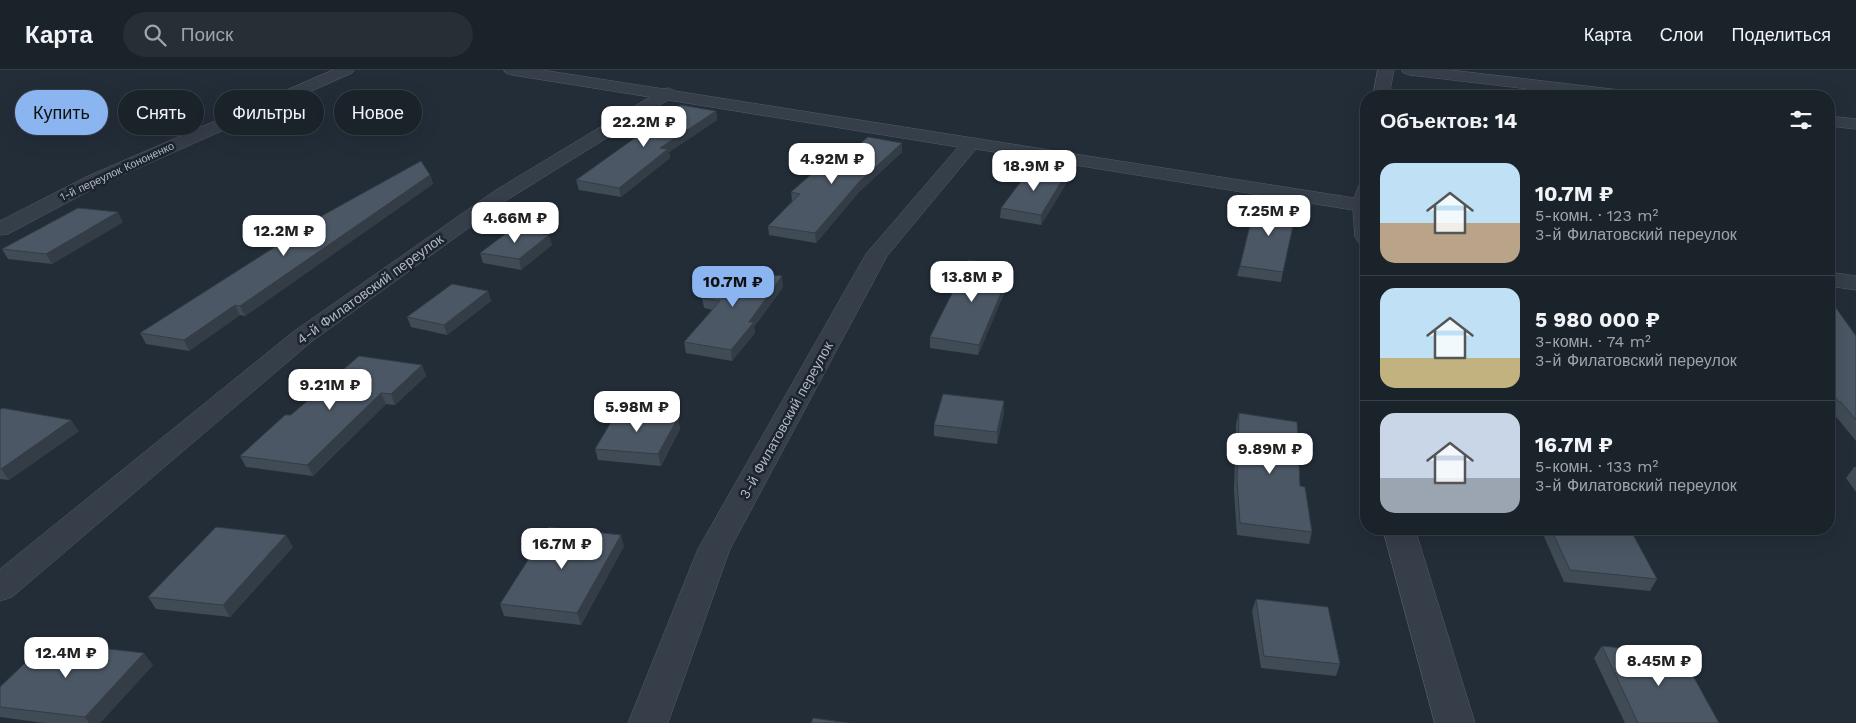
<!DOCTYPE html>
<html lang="ru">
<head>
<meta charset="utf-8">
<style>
	body { margin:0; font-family:"Work Sans",sans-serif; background:#272f36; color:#f1f3f6; height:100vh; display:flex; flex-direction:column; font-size:19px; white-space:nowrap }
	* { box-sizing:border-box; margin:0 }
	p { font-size:16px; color:#9fa4a8 }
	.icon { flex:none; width:28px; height:28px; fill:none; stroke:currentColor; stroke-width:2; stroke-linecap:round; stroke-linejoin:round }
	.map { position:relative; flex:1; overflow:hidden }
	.sheet { position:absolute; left:1360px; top:20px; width:475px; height:445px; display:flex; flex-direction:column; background:#1a222a; border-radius:20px; box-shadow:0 5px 20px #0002,0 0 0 1px #383f47 }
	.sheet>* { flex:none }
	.guide { position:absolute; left:15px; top:20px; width:475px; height:45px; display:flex; gap:10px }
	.price { position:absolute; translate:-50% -42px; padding:0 11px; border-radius:10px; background:#fff; color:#222; font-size:16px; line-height:32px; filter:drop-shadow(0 1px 2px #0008) }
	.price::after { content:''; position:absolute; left:50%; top:30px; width:15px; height:11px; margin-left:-8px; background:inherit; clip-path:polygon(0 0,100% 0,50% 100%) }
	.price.selected { background:#8bb5f0; color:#111 }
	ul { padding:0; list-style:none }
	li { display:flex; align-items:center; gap:15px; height:125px; padding:0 20px }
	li+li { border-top:1px solid #383f47 }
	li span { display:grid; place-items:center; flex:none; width:140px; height:100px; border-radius:15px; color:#555 }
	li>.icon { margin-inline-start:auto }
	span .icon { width:60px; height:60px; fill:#fffc; stroke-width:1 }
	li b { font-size:21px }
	h2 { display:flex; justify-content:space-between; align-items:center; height:60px; padding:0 20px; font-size:21px }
	.tag { padding:0 18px; border-radius:22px; background:#1a222a; box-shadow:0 5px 20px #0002,0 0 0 1px #383f47; font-size:18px; line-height:45px }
	.tag.selected { background:#8bb5f0; color:#111 }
	header { display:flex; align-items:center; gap:30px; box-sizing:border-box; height:70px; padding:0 25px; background:#1a222a; border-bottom:1px solid #383f47 }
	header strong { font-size:24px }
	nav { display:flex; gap:28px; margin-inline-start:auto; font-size:18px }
	.search { width:350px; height:45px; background:#272f36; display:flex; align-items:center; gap:12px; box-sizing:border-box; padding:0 18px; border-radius:28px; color:#9fa4a8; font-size:19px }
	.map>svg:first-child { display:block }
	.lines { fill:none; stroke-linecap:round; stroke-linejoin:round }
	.minor-casing { stroke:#545c66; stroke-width:1 }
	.minor { fill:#363e49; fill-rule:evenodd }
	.wall { fill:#404b56 }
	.shaded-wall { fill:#343d46 }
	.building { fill:#4b5764; stroke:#343d46 }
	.labels { text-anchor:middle; stroke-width:5; stroke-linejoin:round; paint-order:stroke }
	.far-street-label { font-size:11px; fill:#b1b9c5; stroke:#1c242d }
	.street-label { font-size:14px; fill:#b1b9c5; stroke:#1c242d }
</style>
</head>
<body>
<header>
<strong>Карта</strong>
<div class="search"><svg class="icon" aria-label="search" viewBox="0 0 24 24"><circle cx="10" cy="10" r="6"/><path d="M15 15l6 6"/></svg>Поиск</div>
<nav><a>Карта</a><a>Слои</a><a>Поделиться</a></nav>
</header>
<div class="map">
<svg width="1856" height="653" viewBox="0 0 1856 653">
	<rect width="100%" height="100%" fill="#232d38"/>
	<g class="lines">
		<defs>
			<g id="minor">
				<path d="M333,0H354L352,3L100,115L8,164L0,165V151L86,107Z"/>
				<path d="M504,0H542L664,19L668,18L675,21L1354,128L1359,115L1366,113V173L1358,172L1355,167L1353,140L976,79L887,186L730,479L668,653H628L698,479L866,184L958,77L668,30L510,128L311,272L12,527L0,531V499L293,262L496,120L650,27L512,5L506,3Z"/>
				<path d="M1378,0H1394L1389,26H1373Z"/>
				<path d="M1402,0H1450L1628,21L1634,22L1636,26H1588L1410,5L1404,3Z"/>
				<path d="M1829,46L1856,49V59L1829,56Z"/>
				<path d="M1829,202L1856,206V220L1829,216Z"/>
				<path d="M1383,459H1415L1475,653H1435Z"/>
			</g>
		</defs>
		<!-- minor casing -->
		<use href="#minor" class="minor-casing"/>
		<!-- minor -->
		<use href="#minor" class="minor"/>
	</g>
	<!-- wall -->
	<g class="wall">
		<path d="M716,41L717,50L669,82L670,88L621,127L579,120L576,110Z"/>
		<path d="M856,77L902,82L859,122L816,173L769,165L768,156L792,131L791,122Z"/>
		<path d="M430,105L433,114L245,246L240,245L189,281L146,274L140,263L282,172L280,169Z"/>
		<path d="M1066,114L1041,155L1000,148L1001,138Z"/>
		<path d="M123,152L52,194L8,189L2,179Z"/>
		<path d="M552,175L521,200L483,193L480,183Z"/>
		<path d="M1240,196L1283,202L1281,212L1237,206Z"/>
		<path d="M1011,207L978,285L930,278V267Z"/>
		<path d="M783,217L754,257L755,263L732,291L686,283L684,272L713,240L704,238L702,228Z"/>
		<path d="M488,221L491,231L447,265L411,257L407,247Z"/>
		<path d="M1829,237L1856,266V371L1833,343H1831L1829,339Z"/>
		<path d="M422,295L426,306L395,335L386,334L313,406L246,397L240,386L291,345Z"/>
		<path d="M1004,331V342L997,374L934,366V355Z"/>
		<path d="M0,340L79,361L9,410L0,409Z"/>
		<path d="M1239,343L1300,416L1312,462L1309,474L1237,465L1234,421L1236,354Z"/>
		<path d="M678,348L680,359L661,396L598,390L595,379Z"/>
		<path d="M1854,397H1856V422L1846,408Z"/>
		<path d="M1543,459H1626L1657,509L1650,521L1564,512L1542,462Z"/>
		<path d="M624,476L581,555L504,546L500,534Z"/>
		<path d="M293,477L230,547L156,539L148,527Z"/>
		<path d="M1256,529L1340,594L1336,606L1261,598L1252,541Z"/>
		<path d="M1602,576L1719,653H1625L1594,588Z"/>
		<path d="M153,595L100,653H44L0,647V617Z"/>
	</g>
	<!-- shaded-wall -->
	<g class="shaded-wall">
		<path d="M716,41L717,50L669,82L670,88L621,127L619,118L660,78Z"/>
		<path d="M902,73V82L859,122L816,173L815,163L859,112Z"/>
		<path d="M1066,104V114L1041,155V145Z"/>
		<path d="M430,105L433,114L245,246L240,236Z"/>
		<path d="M118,142L123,152L52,194L46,184Z"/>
		<path d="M549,165L552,175L521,200L519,189Z"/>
		<path d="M1012,197L1011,207L978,285L979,275Z"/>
		<path d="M782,206L783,217L754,257L755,263L732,291L731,280L749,252Z"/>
		<path d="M488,221L491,231L447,265L444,255Z"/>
		<path d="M235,235L240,245L189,281L184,270Z"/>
		<path d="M422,295L426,306L395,335L391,324Z"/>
		<path d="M381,323L386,334L313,406L307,395Z"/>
		<path d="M1004,331V342L997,374V362Z"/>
		<path d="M678,348L680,359L661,396L658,384Z"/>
		<path d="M71,350L79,361L9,410L1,399Z"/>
		<path d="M286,465L293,477L230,547L223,535Z"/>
		<path d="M621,465L624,476L581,555L577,543Z"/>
		<path d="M144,583L153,595L100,653H89L85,647Z"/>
	</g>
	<!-- building -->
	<g class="building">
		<path d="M681,35L716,41L660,78L668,79L619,118L576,110Z"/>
		<path d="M868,67L902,73L859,112L815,163L768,156L800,124L791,122L845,75L856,77Z"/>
		<path d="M421,91L430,105L240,236L235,235L184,270L140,263L286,170L280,169Z"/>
		<path d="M1031,98L1066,104L1041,145L1001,138Z"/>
		<path d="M1256,131L1297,137L1283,202L1240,196Z"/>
		<path d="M78,138L118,142L46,184L2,179Z"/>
		<path d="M512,159L549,165L519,189L480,183Z"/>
		<path d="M969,190L1012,197L979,275L930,267Z"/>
		<path d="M727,199L782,206L749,252H754L731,280L684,272L720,231L702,228Z"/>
		<path d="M452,214L488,221L444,255L407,247Z"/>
		<path d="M1829,237L1836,238L1856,266V350L1841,332L1838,331L1829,317Z"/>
		<path d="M359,286L422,295L391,324L381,323L307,395L240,386L285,345H291Z"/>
		<path d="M943,324L1004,331L997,362L934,355Z"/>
		<path d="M2,338L71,350L1,399H0V340Z"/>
		<path d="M617,342L678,348L658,384L595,379Z"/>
		<path d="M1239,343L1297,352L1300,416L1305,417L1312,462L1240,453L1237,410Z"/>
		<path d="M216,457L286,465L223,535L148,527Z"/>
		<path d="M549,457L621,465L577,543L500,534Z"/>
		<path d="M1551,459H1630L1657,509L1570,500Z"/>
		<path d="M1256,529L1328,537L1340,594L1264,586Z"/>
		<path d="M47,572L144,583L85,647L0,637V617Z"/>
		<path d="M1602,576L1681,584L1719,653H1638Z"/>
		<path d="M813,648L849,653H811Z"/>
	</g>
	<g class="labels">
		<!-- far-street labels -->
		<g class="far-street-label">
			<text transform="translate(117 101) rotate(-25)" y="4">1-й переулок Кононенко</text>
		</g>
		<!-- street labels -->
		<g class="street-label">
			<text transform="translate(370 219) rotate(-36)" y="5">4-й Филатовский переулок</text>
			<text transform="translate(786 350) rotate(-61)" y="5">3-й Филатовский переулок</text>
		</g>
	</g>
</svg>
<b class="price" style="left:644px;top:78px">22.2M ₽</b>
<b class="price" style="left:832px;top:115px">4.92M ₽</b>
<b class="price" style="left:1034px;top:122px">18.9M ₽</b>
<b class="price" style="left:1269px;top:167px">7.25M ₽</b>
<b class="price" style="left:515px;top:174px">4.66M ₽</b>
<b class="price" style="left:284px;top:187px">12.2M ₽</b>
<b class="price" style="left:972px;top:233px">13.8M ₽</b>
<b class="price selected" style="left:733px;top:238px">10.7M ₽</b>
<b class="price" style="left:330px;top:341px">9.21M ₽</b>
<b class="price" style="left:637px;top:363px">5.98M ₽</b>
<b class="price" style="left:1270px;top:405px">9.89M ₽</b>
<b class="price" style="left:562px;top:500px">16.7M ₽</b>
<b class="price" style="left:66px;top:609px">12.4M ₽</b>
<b class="price" style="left:1659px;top:617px">8.45M ₽</b>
<div class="guide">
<a class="tag selected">Купить</a>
<a class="tag">Снять</a>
<a class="tag">Фильтры</a>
<a class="tag">Новое</a>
</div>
<section class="sheet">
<h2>Объектов: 14<svg class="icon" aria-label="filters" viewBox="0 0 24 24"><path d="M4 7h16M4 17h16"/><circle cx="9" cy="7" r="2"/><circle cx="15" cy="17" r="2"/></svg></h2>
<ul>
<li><span style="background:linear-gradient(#bfe0f5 60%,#b9a48a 0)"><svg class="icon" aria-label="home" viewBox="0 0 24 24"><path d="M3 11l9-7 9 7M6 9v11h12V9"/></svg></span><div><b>10.7M ₽</b><p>5-комн. · 123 m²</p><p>3-й Филатовский переулок</p></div></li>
<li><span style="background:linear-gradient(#bfe0f5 70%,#c2b280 0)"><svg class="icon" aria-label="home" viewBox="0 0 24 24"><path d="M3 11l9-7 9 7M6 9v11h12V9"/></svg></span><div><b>5 980 000 ₽</b><p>3-комн. · 74 m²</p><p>3-й Филатовский переулок</p></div></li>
<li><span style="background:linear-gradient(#c9d6e8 65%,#9aa5b1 0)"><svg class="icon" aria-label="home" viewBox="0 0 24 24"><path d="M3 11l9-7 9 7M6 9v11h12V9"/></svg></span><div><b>16.7M ₽</b><p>5-комн. · 133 m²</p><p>3-й Филатовский переулок</p></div></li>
</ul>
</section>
</div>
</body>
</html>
